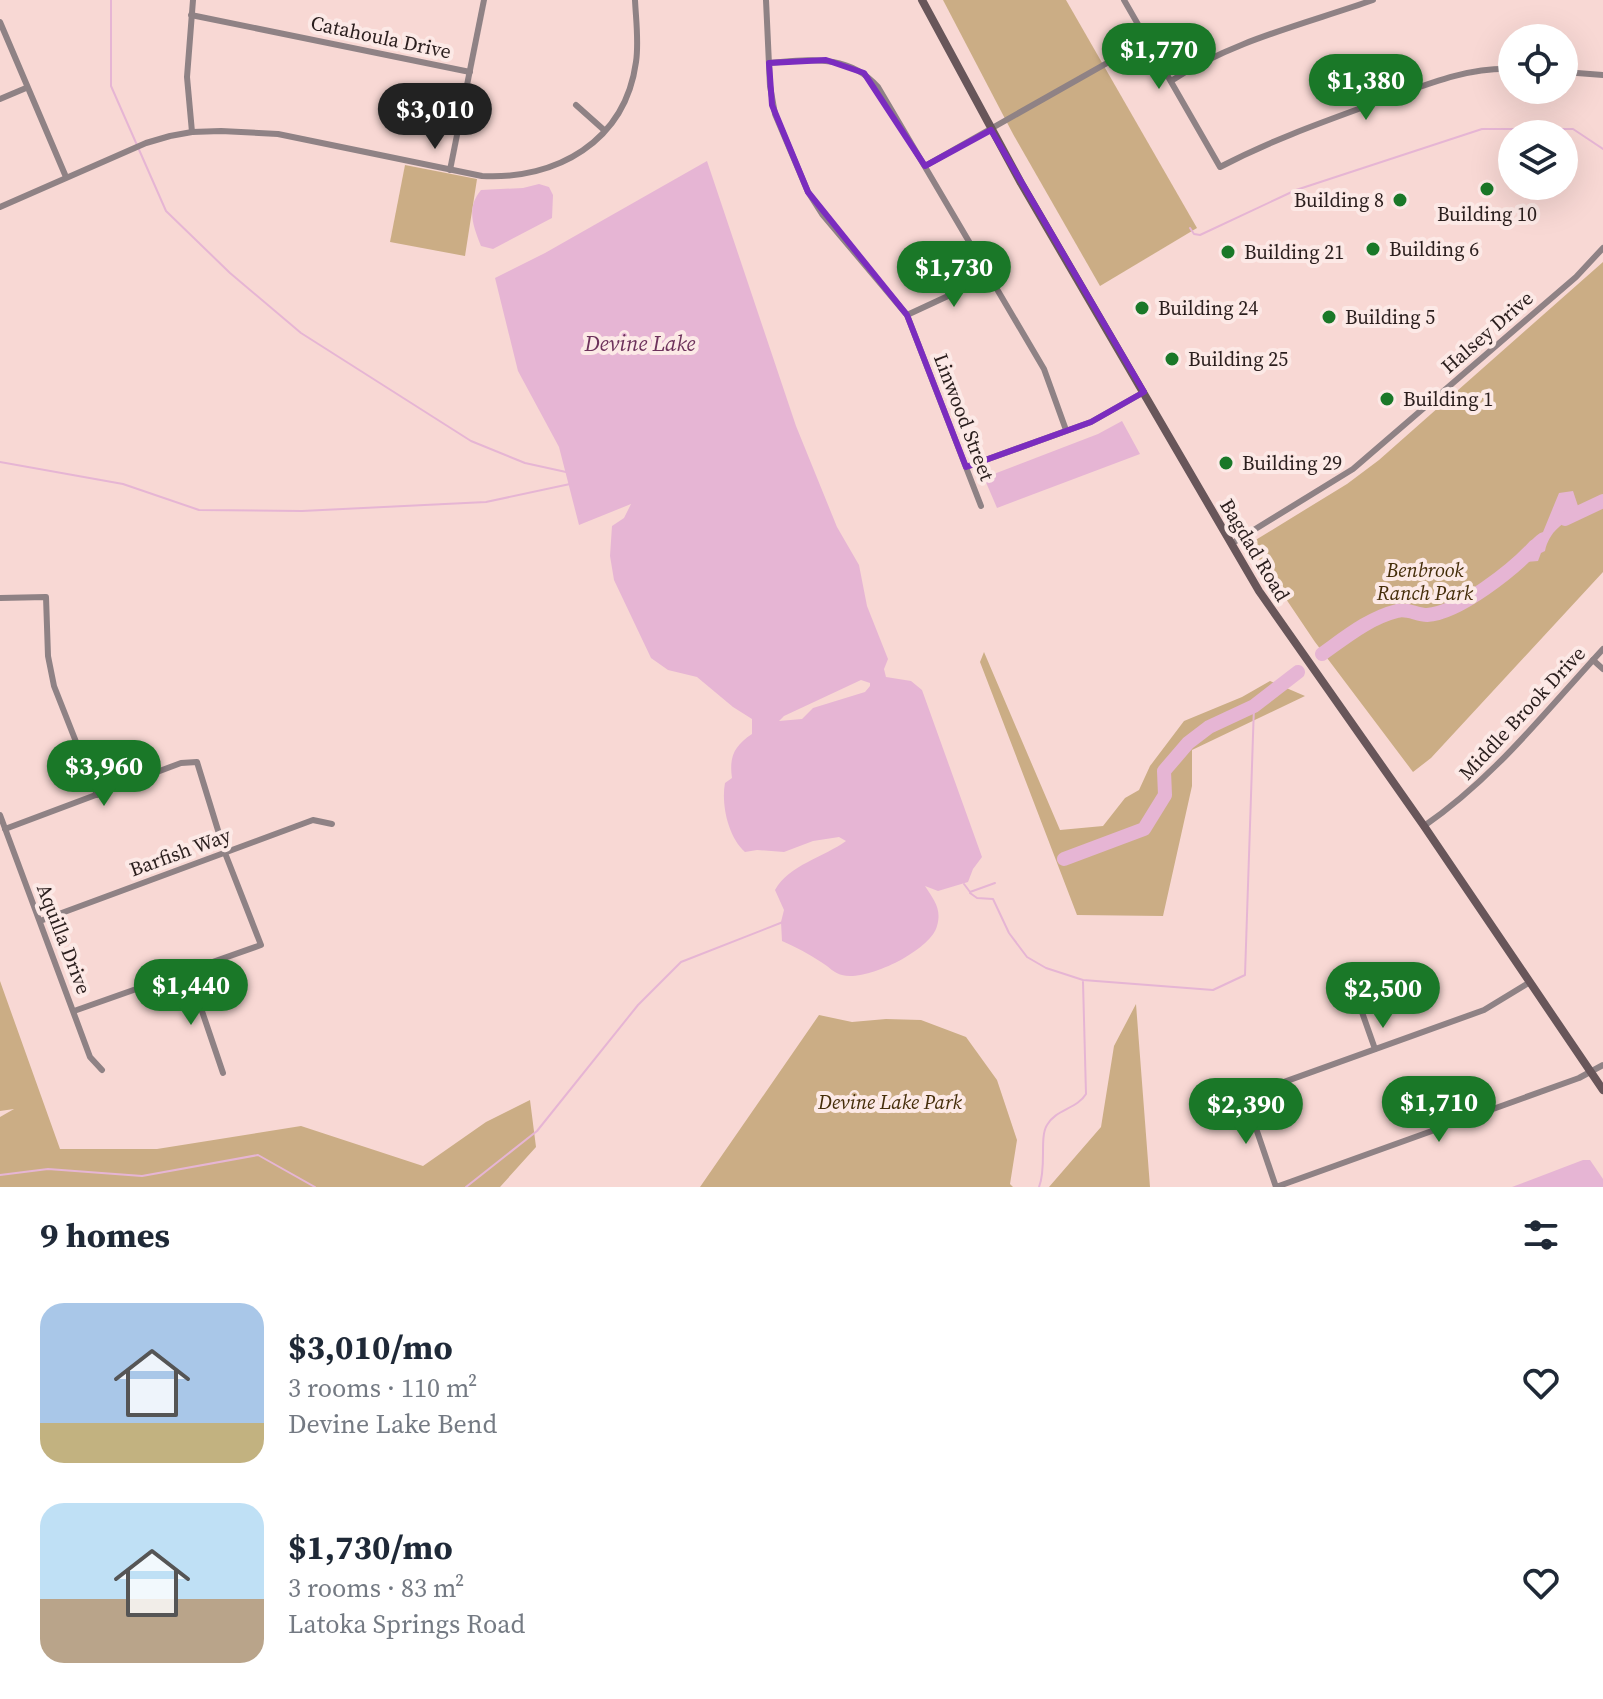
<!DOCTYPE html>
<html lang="en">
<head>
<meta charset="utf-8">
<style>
	body { margin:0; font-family:"Source Serif 4",serif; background:#f2f2f3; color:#1f2937; height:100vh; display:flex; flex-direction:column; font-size:30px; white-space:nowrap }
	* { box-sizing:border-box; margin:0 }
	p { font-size:26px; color:#747a83 }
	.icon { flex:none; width:44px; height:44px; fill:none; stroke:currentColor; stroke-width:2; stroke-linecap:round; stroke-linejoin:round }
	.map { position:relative; height:1187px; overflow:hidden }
	.details { display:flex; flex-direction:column; background:#fff; flex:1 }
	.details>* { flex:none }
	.controls { position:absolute; left:1498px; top:24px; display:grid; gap:16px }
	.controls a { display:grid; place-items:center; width:80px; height:80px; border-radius:50%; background:#fff; box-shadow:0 8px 32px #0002; font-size:40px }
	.price { position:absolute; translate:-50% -68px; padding:0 18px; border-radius:28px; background:#1a7828; color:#fff; font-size:26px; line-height:52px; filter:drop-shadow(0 2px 4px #0008) }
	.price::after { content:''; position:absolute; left:50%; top:48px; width:24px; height:18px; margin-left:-12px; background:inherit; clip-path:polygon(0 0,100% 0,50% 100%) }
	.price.on { background:#222; color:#fff }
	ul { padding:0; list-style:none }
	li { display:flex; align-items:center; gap:24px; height:200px; padding:0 40px }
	li span { display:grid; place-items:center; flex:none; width:224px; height:160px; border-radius:24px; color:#555 }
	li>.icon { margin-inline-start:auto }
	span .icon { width:96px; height:96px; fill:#fffc; stroke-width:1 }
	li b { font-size:34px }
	h2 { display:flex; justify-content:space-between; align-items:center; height:96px; padding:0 40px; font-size:34px }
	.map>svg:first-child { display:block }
	.green { fill:#cbad85 }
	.water { fill:#e6b5d4; fill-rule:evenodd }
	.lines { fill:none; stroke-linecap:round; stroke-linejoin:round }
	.stream { stroke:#e6b5d4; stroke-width:2 }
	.river { stroke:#e6b5d4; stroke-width:14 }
	.street { stroke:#8f8285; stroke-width:6 }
	.secondary { stroke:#68565a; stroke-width:8 }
	.marked { fill:none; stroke:#7b2cbf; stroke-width:6; stroke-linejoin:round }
	.poi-dot { fill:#1a7828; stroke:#fce9e6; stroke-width:3 }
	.labels { text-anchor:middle; stroke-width:8; stroke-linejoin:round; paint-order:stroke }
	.street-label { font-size:20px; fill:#2a1e1d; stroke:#fce9e6 }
	.poi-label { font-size:20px; fill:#2a1e1d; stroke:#fce9e6; text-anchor:start }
	.park-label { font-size:20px; font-style:italic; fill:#442d09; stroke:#fce9e6 }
	.water-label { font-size:22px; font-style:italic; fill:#6d325b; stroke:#fce9e6 }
</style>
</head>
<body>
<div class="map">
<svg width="1603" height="1187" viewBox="0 0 1603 1187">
	<rect width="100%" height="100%" fill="#f8d8d4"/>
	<!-- green -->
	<g class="green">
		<path d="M943,0H1066L1197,228L1100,286L1013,134Z"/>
		<path d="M405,165L477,179L465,256L390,242Z"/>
		<path d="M1603,262V572L1431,758L1413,772L1315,642L1249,544L1347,484L1379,460Z"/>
		<path d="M984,652L1060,830L1103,826L1125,798L1139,790L1150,766L1184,721L1242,697L1270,681L1305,696L1192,750V786L1163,916L1077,915L980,662Z"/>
		<path d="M0,981L60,1149H157L301,1126L423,1166L486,1122L530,1100L536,1147L500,1187H0V1117L14,1109L0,1111Z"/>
		<path d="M1136,1004L1150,1187H1049L1101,1127L1114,1046Z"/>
		<path d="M819,1015L852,1022L886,1019L921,1020L966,1037L997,1080L1017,1140L1010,1184L1013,1187H700Z"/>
	</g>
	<!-- water -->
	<g class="water">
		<path d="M707,161L796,426L837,527L859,565L867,606L888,659L884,669L886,677L911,681L922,690L982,857L973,869L968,882L938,891L925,886C934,900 942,909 937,926C931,950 867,982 842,975C835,974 828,966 821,962C809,954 796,947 782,941L781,922L784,910L775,890C789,865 824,857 846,841L839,837L813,841L784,852L757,850L745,852C728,837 721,804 725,783L732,778C729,757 734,746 752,734V719L733,707L697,677L668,670L651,658L614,580L610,556L612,526L624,518L631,504L579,525L559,447L518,371L495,278L545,253ZM861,680L870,683V686L865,692L813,708L802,719L779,721L784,716Z"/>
		<path d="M539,184L549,187L553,195L552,218L493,249L481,246C473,226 466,208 481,190L523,188Z"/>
		<path d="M1122,421L1140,454L997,508L985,480L986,477L1098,434Z"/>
		<path d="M1573,491L1581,515C1563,521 1549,532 1545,551L1541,553L1538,561L1526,562L1523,557C1526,548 1533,535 1543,532L1559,493Z"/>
		<path d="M1583,1160H1590L1603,1179V1187H1512Z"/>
	</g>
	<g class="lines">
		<!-- stream -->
		<g class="stream">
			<path d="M111,0V86L166,211L230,273L301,333L471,441L525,463L566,472"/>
			<path d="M1190,228L1194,234L1200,235L1296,190L1482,129H1573L1603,149"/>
			<path d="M0,462L123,484L199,510L302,511L486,502L570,484"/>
			<path d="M964,884L970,892L995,883"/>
			<path d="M970,893L977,898L993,899L1009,933L1027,957L1046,968L1083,980L1213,990L1245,975L1254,706"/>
			<path d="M0,1175L48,1169L142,1176L258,1155L315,1187"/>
			<path d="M466,1187L537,1131L638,1005L681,962L783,922"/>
			<path d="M1039,1187C1047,1167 1039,1138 1047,1125C1056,1109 1077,1109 1086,1094L1083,982"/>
		</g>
		<!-- river -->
		<g class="river">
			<path d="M1565,519L1603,501"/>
			<path d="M1322,654C1346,637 1369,618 1397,611C1407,608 1417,615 1427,615C1459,613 1514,569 1535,546"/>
			<path d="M1064,859L1144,829L1165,795L1164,771L1188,743L1209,727L1254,706L1298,672"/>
		</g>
		<!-- street -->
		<g class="street">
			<path d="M766,0L770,86L775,114L808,192L822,214L907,315L981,506"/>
			<path d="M1124,0L1220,167C1272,140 1320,123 1375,103C1419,88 1464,67 1512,69"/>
			<path d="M191,15L470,72"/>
			<path d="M0,22L66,177"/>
			<path d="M769,63C810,60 848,53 878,87L1044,369L1066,430"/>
			<path d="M1564,72L1603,75"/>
			<path d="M1171,81C1231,41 1305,24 1373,0"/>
			<path d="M0,99L26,88"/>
			<path d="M576,105L604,130"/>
			<path d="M192,132L187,77L193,0"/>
			<path d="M925,166L1146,41"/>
			<path d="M450,170L484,0"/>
			<path d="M0,207L146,143L170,136L192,132L221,131L278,134L482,176C556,180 625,142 636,62C639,42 636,21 635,0"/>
			<path d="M907,315L948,296L987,273"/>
			<path d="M966,467L1091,422L1144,392"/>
			<path d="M1231,544L1353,469L1576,277L1603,248"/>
			<path d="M0,598L46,597L48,656L54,686L97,795"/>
			<path d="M1593,660L1603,669"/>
			<path d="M0,815L90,1057L102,1070"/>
			<path d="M1424,826C1494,778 1546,711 1603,649"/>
			<path d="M5,829L181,763L197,762L225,853L261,945L74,1011"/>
			<path d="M40,921L313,820L332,824"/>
			<path d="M188,970L223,1073"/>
			<path d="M1530,982L1484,1010L1245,1096L1276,1187L1579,1078L1603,1065"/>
			<path d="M1352,984L1375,1049"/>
		</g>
		<!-- secondary -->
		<path class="secondary" d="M922,0L1021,183L1259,591L1424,826L1603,1090"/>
	</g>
	<!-- marked area -->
	<path class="marked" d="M826,60L864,73L925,166L991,130L1144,392L1091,422L966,467L907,315L808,192L772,105L769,63Z"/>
	<!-- markers -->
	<g class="poi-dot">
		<circle cx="1487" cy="189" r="8"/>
		<circle cx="1400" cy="200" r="8"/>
		<circle cx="1373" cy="249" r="8"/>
		<circle cx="1228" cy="252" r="8"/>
		<circle cx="1142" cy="308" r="8"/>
		<circle cx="1329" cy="317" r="8"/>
		<circle cx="1172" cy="359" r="8"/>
		<circle cx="1387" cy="399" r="8"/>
		<circle cx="1226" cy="463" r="8"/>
	</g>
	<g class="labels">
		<!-- street labels -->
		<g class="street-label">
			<text transform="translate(381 37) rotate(12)" y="7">Catahoula Drive</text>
			<text transform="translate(1487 332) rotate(-41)" y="7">Halsey Drive</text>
			<text transform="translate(964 417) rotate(69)" y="7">Linwood Street</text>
			<text transform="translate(1255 550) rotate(59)" y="7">Bagdad Road</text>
			<text transform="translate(1522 713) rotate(-47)" y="7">Middle Brook Drive</text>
			<text transform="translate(180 852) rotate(-20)" y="7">Barfish Way</text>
			<text transform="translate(64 939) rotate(69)" y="7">Aquilla Drive</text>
		</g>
		<!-- poi labels -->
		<g class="poi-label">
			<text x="1384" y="207" text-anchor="end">Building 8</text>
			<text x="1487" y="221" text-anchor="middle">Building 10</text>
			<text x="1389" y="256">Building 6</text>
			<text x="1244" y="259">Building 21</text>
			<text x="1158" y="315">Building 24</text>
			<text x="1345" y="324">Building 5</text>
			<text x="1188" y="366">Building 25</text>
			<text x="1403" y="406">Building 1</text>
			<text x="1242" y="470">Building 29</text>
		</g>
		<!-- park labels -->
		<g class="park-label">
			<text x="1425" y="577">Benbrook<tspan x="1425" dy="23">Ranch Park</tspan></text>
			<text x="890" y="1109">Devine Lake Park</text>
		</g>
		<!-- water labels -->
		<g class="water-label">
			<text x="640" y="351">Devine Lake</text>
		</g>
	</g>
</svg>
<div class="controls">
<a><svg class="icon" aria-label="locate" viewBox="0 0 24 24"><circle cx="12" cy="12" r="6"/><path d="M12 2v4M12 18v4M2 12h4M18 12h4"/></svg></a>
<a><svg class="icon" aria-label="layers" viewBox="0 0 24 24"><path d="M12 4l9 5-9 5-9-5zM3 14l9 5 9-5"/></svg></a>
</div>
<b class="price" style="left:1159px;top:91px">$1,770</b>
<b class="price" style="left:1366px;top:122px">$1,380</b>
<b class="price on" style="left:435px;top:151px">$3,010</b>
<b class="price" style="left:954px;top:309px">$1,730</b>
<b class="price" style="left:104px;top:808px">$3,960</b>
<b class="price" style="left:191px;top:1027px">$1,440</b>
<b class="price" style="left:1383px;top:1030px">$2,500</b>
<b class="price" style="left:1439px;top:1144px">$1,710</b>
<b class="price" style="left:1246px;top:1146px">$2,390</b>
</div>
<section class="details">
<h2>9 homes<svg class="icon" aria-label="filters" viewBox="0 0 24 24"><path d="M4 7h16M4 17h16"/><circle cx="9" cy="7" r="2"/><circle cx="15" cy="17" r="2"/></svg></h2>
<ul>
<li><span style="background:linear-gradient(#a9c7e8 75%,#c2b280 0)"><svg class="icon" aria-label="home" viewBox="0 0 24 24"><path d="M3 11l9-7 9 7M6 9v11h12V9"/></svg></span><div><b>$3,010/mo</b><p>3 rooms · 110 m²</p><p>Devine Lake Bend</p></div><svg class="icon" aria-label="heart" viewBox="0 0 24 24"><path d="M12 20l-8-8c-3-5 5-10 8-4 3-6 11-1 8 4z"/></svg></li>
<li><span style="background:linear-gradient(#bfe0f5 60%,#b9a48a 0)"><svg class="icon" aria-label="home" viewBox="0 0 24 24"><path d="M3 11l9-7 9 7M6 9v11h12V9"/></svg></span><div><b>$1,730/mo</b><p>3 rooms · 83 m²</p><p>Latoka Springs Road</p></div><svg class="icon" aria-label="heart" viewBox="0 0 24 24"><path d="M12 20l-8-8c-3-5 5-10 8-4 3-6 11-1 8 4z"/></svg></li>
</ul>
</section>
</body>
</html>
